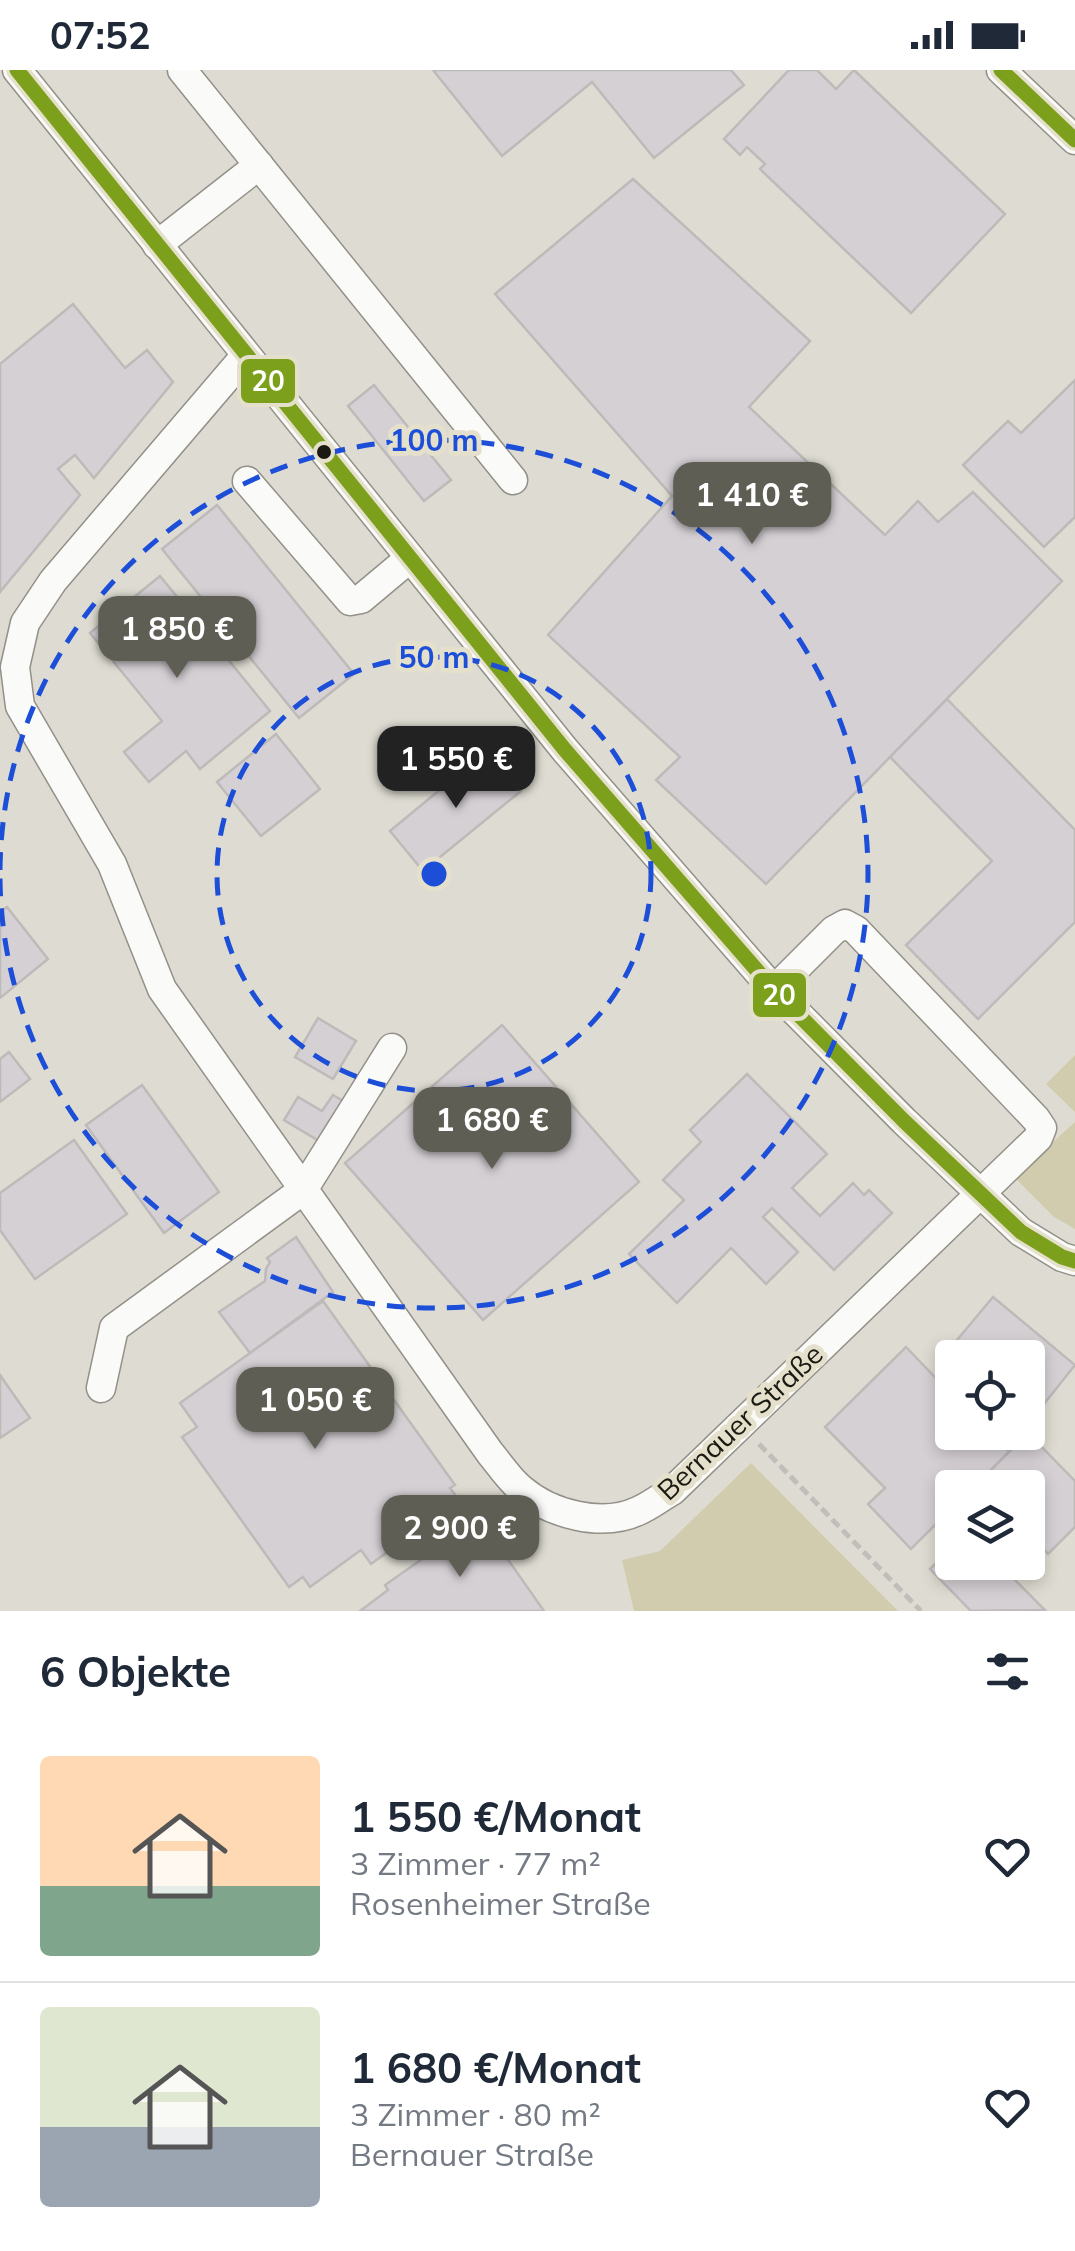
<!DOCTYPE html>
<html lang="de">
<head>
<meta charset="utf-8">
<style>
	body { margin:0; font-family:Mulish,sans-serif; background:#f6f6f7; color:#1f2937; height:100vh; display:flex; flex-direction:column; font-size:38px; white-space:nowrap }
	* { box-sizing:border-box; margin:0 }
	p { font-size:32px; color:#747a83 }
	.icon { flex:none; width:55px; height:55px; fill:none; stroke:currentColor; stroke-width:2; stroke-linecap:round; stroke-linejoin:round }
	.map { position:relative; height:1541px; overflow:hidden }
	.sheet { display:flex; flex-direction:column; background:#fff; flex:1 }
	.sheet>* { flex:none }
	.buttons { position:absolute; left:935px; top:1270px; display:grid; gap:20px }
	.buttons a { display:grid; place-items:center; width:110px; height:110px; border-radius:10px; background:#fff; box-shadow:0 5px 15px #0003; font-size:50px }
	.price { position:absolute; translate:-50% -85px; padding:0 22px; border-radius:20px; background:#5f5e55; color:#fff; font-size:32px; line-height:65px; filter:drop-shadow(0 2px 5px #0008) }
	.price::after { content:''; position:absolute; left:50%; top:60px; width:30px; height:22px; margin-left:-15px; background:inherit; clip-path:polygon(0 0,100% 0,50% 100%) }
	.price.selected { background:#222; color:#fff }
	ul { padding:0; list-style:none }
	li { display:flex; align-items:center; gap:30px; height:250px; padding:0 40px }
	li+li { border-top:2px solid #e0e1e3 }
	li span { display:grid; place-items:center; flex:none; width:280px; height:200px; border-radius:10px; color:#555 }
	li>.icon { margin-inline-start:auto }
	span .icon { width:120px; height:120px; fill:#fffc; stroke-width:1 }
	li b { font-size:42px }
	h2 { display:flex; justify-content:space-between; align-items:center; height:120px; padding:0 40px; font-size:42px }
	.status { display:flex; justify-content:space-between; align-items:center; height:70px; padding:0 50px; background:#fff; direction:ltr }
	.status svg { height:28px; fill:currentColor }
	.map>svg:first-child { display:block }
	.green { fill:#d2ccaf }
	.building { fill:#d5d0d4; stroke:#bdbab9; stroke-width:2.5 }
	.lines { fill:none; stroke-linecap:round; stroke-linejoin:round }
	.minor-casing { stroke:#929088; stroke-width:31 }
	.path { stroke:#c0beba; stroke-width:5; stroke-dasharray:10 5; stroke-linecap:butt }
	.minor { stroke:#fafaf8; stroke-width:28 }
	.bus-1-casing { stroke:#e4e0cc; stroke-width:22 }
	.bus-1 { stroke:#7da01c; stroke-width:15 }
	.ring { fill:none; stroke:#1d4ed8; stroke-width:5; stroke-dasharray:18 12 }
	.bus-dot { fill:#1b1a12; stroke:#e4e0cc; stroke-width:4 }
	.labels { text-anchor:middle; stroke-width:10; stroke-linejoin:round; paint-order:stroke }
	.street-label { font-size:28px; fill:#1b1a12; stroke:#e4e0cc }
	.centre { fill:#1d4ed8; stroke:#e4e0cc; stroke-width:5 }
	.ring-label { font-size:30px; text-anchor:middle; font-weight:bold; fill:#1d4ed8; stroke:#e4e0cc; stroke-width:10; stroke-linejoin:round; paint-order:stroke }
	.line-badge { stroke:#e4e0cc; stroke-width:4 }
	.badge-label { font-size:28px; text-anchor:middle; font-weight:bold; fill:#fff }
</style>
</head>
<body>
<div class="status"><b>07:52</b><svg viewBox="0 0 49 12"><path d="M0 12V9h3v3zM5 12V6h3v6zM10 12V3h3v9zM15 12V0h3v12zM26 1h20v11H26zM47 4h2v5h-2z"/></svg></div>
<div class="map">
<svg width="1075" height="1541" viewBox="0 0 1075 1541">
	<rect width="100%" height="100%" fill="#dedcd2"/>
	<!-- green -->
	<g class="green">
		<path d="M1075,985V1042L1046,1014Z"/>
		<path d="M1075,1052V1159L1054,1147L1014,1107Z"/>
		<path d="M751,1393L898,1541H634L622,1490L660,1481Z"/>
	</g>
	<!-- building -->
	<g class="building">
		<path d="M433,0H731L744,15L654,88L592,12L502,86Z"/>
		<path d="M789,0H817L836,19L854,0L1005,144L911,243L760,99L765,94L747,77L740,85L724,69Z"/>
		<path d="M633,109L810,271L749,337L885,465L918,431L938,452L973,422L1062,511L766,814L656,710L680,687L548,565L672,426L495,224Z"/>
		<path d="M73,234L125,298L147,280L173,312L94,408L75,385L58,399L80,425L0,522V294Z"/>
		<path d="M1075,310V447L1044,477L963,395L1008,351L1021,363Z"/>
		<path d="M374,315L451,410L424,431L348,336Z"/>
		<path d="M217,435L354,604L299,648L162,479Z"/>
		<path d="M160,506L270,641L200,699L186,681L149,712L124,682L162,651L90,563Z"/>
		<path d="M947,629L1075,760V852L978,949L906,875L992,791L890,687Z"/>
		<path d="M276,664L320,719L261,766L217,712Z"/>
		<path d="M488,680L521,721L423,801L390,761Z"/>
		<path d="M7,837L48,889L0,928V842Z"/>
		<path d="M318,948L356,971L333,1009L295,987Z"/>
		<path d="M502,955L639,1112L483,1250L345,1093Z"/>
		<path d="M9,982L30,1009L0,1032V989Z"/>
		<path d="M747,1004L827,1084L792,1118L820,1146L853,1113L864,1125L869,1120L892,1143L834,1200L772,1138L763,1147L798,1182L766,1214L731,1178L677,1233L629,1184L684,1130L663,1110L701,1072L690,1060Z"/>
		<path d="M142,1015L219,1122L164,1163L86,1055Z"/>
		<path d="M333,1025L343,1031L319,1071L284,1050L298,1027L322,1041Z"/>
		<path d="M74,1070L127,1144L35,1209L0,1160V1123Z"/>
		<path d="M296,1167L333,1222L250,1283L219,1242L265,1211L266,1199L270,1192L267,1188Z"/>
		<path d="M993,1227L1075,1295L1040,1339L1028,1329V1288H978L957,1270Z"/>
		<path d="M323,1231L455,1415L450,1418L459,1430L371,1494L361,1480L310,1517L303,1507L289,1517L182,1367L197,1357L180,1333Z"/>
		<path d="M906,1277L952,1325V1362H990L1009,1382L973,1418H952V1438L911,1479L868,1434L885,1418L825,1357Z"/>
		<path d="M0,1305L30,1348L0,1368Z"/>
		<path d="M1028,1363L1075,1411V1457L1048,1484L1042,1477L1028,1491V1418H973Z"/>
		<path d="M476,1451L484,1464L488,1461L544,1541H360L388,1520L385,1515Z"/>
		<path d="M952,1477V1492H1026L1012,1507L1045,1540L971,1541L930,1499Z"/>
	</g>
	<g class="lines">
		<defs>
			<g id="minor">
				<path d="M17,0L565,680L774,920L904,1051L1021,1162L1062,1187L1075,1191"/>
				<path d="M182,0L513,410"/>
				<path d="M1001,0L1075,70"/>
				<path d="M157,175L259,95"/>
				<path d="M246,285L53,511L25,553L15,597L20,636L112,794L162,919L490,1383C500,1395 509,1409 521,1419C550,1444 602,1458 638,1441C650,1436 661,1427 672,1421L1038,1068L1042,1058L1036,1049L856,860L845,854L834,860L774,920"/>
				<path d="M247,411L350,531L361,529L410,488"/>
				<path d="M101,1318L114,1258L303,1120L392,978"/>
			</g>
		</defs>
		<!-- minor casing -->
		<use href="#minor" class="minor-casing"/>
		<!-- path -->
		<path class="path" d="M759,1374L921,1541"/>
		<!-- minor -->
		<use href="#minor" class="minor"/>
		<defs>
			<g id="bus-1">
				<path d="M17,0L565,680L774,920L904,1051L1021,1162L1062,1187L1075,1191"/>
				<path d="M1001,0L1075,70"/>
			</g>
		</defs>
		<!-- bus-1 casing -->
		<use href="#bus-1" class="bus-1-casing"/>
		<!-- bus-1 -->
		<use href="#bus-1" class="bus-1"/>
	</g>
	<!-- distance rings -->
	<g class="ring">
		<circle cx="434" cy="804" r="217"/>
		<path d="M0 800A434 434 0 1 1 0 808"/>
	</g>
	<!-- markers -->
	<circle class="bus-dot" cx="324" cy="382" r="9"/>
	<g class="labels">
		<!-- street labels -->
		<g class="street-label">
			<text transform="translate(740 1352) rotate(-43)" y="10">Bernauer Straße</text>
		</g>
	</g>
	<circle cx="434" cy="804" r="15" class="centre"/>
	<g class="ring-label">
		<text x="434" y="381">100 m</text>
		<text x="434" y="598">50 m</text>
	</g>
	<g class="line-badge">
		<rect x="239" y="287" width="58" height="48" rx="10" fill="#7da01c"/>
		<rect x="751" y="901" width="57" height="48" rx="10" fill="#7da01c"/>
	</g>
	<g class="badge-label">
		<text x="268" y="321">20</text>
		<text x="779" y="935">20</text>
	</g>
</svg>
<div class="buttons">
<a><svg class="icon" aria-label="locate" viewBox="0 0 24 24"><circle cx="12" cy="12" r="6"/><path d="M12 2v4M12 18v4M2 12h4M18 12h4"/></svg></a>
<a><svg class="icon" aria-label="layers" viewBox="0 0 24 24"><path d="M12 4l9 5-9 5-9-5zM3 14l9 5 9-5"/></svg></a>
</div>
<b class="price" style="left:752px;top:477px">1 410 €</b>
<b class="price" style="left:177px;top:611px">1 850 €</b>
<b class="price selected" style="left:456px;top:741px">1 550 €</b>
<b class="price" style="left:492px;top:1102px">1 680 €</b>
<b class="price" style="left:315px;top:1382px">1 050 €</b>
<b class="price" style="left:460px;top:1510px">2 900 €</b>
</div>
<section class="sheet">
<h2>6 Objekte<svg class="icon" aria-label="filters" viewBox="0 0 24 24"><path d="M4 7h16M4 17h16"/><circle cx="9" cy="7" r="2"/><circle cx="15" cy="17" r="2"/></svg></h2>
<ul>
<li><span style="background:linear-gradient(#ffd9b3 65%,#7fa58c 0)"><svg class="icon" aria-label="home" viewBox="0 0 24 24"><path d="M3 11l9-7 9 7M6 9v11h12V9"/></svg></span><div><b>1 550 €/Monat</b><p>3 Zimmer · 77 m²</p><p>Rosenheimer Straße</p></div><svg class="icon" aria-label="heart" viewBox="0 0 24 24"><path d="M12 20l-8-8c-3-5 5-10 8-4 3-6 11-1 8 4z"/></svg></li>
<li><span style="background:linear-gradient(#dfe7d0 60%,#9aa5b1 0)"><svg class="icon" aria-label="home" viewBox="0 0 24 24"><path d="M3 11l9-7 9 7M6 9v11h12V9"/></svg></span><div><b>1 680 €/Monat</b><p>3 Zimmer · 80 m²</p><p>Bernauer Straße</p></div><svg class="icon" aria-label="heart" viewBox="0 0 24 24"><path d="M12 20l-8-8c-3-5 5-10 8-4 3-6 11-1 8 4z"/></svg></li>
</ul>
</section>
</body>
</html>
